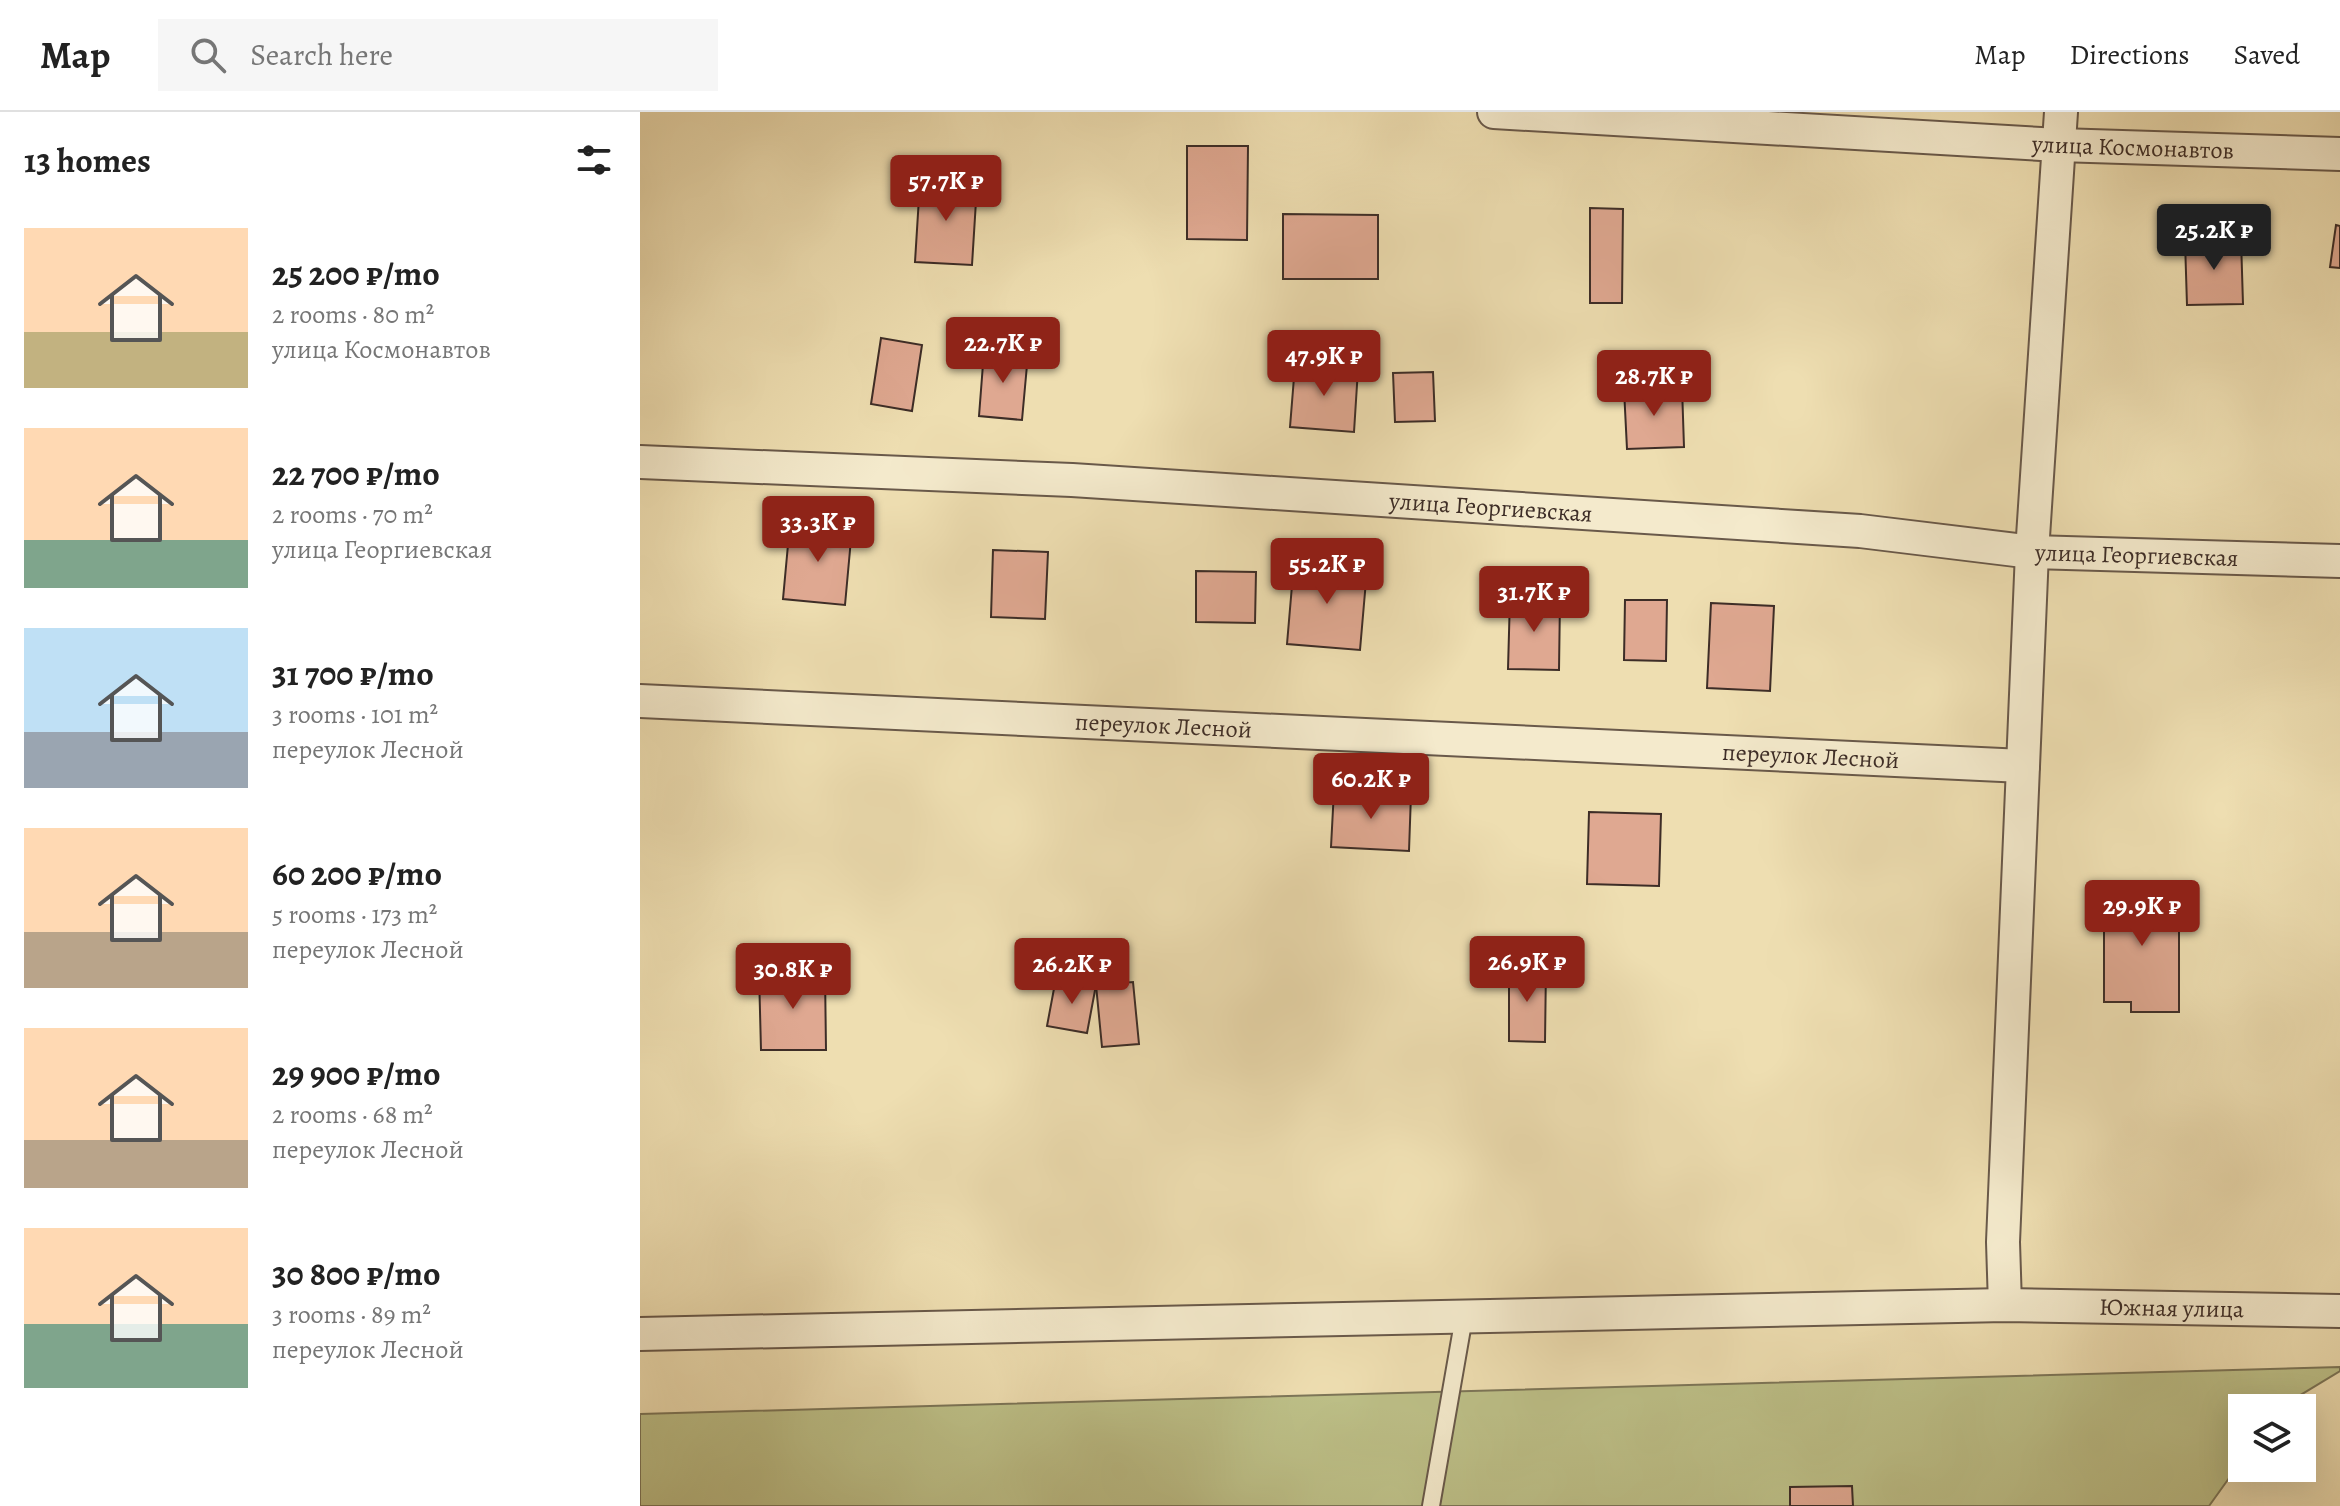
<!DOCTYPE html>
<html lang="en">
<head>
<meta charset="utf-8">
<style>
	body { margin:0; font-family:Alegreya,serif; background:#f6f6f6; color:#222; height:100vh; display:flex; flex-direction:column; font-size:30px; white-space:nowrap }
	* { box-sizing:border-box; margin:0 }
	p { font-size:26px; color:#767676 }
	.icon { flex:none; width:44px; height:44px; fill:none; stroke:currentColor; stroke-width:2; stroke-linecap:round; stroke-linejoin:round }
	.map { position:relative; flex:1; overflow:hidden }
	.drawer { display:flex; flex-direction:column; background:#fff; width:640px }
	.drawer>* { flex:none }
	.buttons { position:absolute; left:1588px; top:1282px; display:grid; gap:16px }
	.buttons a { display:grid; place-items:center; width:88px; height:88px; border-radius:0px; background:#fff; box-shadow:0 8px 32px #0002; font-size:40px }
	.price { position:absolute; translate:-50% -68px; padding:0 18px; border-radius:8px; background:#8f2418; color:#fff; font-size:26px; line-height:52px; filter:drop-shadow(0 2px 4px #0008) }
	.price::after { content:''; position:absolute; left:50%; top:48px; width:24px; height:18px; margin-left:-12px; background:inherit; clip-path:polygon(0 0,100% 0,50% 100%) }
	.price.active { background:#222; color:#fff }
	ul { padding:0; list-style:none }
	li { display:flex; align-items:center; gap:24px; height:200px; padding:0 24px }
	li span { display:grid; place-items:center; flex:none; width:224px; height:160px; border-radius:0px; color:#555 }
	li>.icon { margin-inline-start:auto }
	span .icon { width:96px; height:96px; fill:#fffc; stroke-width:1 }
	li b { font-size:34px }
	h2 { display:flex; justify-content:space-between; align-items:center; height:96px; padding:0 24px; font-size:34px }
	header { display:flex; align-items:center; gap:48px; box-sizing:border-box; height:112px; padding:0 40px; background:#fff; border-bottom:2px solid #e0e0e0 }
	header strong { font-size:38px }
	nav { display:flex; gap:44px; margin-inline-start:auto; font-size:28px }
	.search { width:560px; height:72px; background:#f6f6f6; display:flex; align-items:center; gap:20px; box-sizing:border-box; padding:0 28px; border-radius:0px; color:#767676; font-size:30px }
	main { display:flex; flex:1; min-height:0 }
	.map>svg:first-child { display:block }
	.green { fill:#bdc088; stroke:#7d7658; stroke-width:2 }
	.building { fill:#dfa891; stroke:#3d2d27; stroke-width:2 }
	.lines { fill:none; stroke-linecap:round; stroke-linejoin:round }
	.lane-casing { stroke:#69594a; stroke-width:20 }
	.street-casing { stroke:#69594a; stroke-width:36 }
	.lane { stroke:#f4eacc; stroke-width:16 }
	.street { stroke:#f4eacc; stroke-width:32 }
	.labels { text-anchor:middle; stroke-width:6; stroke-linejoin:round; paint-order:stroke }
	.street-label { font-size:24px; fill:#3d2d27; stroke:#f4eacc }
</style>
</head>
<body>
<header>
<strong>Map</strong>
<div class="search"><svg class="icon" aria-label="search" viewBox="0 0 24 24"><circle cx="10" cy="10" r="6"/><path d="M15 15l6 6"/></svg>Search here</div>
<nav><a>Map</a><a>Directions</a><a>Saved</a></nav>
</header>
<main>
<section class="drawer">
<h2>13 homes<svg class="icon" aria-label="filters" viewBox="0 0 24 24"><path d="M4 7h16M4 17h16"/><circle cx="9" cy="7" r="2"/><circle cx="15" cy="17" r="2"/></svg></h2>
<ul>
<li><span style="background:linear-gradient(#ffd9b3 65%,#c2b280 0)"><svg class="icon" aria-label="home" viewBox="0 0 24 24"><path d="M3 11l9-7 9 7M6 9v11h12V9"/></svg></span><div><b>25 200 ₽/mo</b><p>2 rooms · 80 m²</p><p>улица Космонавтов</p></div></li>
<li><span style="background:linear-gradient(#ffd9b3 70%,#7fa58c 0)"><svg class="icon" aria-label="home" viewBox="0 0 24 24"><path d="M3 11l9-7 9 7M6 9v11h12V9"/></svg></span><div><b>22 700 ₽/mo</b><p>2 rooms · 70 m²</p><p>улица Георгиевская</p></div></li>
<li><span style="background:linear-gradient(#bfe0f5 65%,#9aa5b1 0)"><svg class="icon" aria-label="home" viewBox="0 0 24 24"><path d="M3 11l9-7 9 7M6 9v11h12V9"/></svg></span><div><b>31 700 ₽/mo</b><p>3 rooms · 101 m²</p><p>переулок Лесной</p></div></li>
<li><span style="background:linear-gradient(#ffd9b3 65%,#b9a48a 0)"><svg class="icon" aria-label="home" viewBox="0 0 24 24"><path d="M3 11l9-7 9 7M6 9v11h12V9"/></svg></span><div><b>60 200 ₽/mo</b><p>5 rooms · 173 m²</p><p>переулок Лесной</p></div></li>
<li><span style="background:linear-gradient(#ffd9b3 70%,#b9a48a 0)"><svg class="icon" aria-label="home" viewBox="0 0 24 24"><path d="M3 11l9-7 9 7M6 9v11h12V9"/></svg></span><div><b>29 900 ₽/mo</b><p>2 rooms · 68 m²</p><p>переулок Лесной</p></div></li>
<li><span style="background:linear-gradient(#ffd9b3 60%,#7fa58c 0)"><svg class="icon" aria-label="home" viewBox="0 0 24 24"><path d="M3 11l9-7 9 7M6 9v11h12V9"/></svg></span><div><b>30 800 ₽/mo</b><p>3 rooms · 89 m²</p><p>переулок Лесной</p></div></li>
</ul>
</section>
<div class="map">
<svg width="1700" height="1394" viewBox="0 0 1700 1394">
	<rect width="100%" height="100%" fill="#eedeb1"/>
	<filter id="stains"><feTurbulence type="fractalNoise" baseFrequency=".0025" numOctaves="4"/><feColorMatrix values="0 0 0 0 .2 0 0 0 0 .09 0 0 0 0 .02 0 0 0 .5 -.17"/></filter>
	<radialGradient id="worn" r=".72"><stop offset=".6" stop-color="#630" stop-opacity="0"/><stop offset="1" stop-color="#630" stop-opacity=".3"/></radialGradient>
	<!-- green -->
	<path class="green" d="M1700,1255V1259L1639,1296H1602V1348L1569,1394H0V1302Z"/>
	<!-- building -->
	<g class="building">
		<path d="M547,34H608L607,128L547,127Z"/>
		<path d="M280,69L337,73L332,153L275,150Z"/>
		<path d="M950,96L983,97L982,191H950Z"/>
		<path d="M643,102L738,103V167H643Z"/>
		<path d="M1696,113L1700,114V156L1690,155Z"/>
		<path d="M1601,127L1603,192L1547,193L1545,129Z"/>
		<path d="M241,226L282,233L272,299L231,292Z"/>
		<path d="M344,239L388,242L382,308L339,304Z"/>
		<path d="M655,253L718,257L714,320L650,315Z"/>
		<path d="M793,260L795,309L755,310L753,261Z"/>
		<path d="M1042,275L1044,335L987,337L984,277Z"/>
		<path d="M150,411L212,416L205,493L143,487Z"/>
		<path d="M353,438L408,440L405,507L351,505Z"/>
		<path d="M654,450L727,457L720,538L647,532Z"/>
		<path d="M556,459L616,460L615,511L556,510Z"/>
		<path d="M870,485L920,487L919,558L868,557Z"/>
		<path d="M985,488H1027L1026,549L984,548Z"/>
		<path d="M1071,491L1134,494L1130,579L1067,576Z"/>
		<path d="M694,678L771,682L769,739L691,735Z"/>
		<path d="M949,700L1021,702L1019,774L947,772Z"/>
		<path d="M1464,775H1539V900H1491V890H1464Z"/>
		<path d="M869,854H906L905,930L869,929Z"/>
		<path d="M185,860L186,938H121L119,861Z"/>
		<path d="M416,866L456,873L447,921L407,914Z"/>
		<path d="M493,870L499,932L462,935L456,873Z"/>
		<path d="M1212,1374L1213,1394H1150V1375Z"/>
	</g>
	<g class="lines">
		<defs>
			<path id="lane" d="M791,1394L824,1205"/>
			<g id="street">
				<path id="s1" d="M854,0L1419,33L1700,42"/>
				<path id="s2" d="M0,350L432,368L1220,419L1392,440L1700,449"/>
				<path id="s3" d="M0,589L1383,654"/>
				<path d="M1365,1193L1363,1130L1392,440L1421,0"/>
				<path id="s4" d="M0,1222L1365,1193L1700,1199"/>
			</g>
		</defs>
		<!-- lane casing -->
		<use href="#lane" class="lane-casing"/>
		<!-- street casing -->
		<use href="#street" class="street-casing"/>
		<!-- lane -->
		<use href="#lane" class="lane"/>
		<!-- street -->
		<use href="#street" class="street"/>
	</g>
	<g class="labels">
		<!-- street labels -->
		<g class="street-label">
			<text dy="8" stroke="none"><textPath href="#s1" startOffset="640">улица Космонавтов</textPath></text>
			<text dy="8" stroke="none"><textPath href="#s2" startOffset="852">улица Георгиевская</textPath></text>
			<text dy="8" stroke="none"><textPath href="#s2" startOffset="1500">улица Георгиевская</textPath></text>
			<text dy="8" stroke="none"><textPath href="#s3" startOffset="524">переулок Лесной</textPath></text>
			<text dy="8" stroke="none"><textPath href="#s3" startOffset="1172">переулок Лесной</textPath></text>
			<text dy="8" stroke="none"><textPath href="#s4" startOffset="1532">Южная улица</textPath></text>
		</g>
	</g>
	<rect width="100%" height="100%" filter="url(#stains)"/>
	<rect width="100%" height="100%" fill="url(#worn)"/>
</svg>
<div class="buttons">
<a><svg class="icon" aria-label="layers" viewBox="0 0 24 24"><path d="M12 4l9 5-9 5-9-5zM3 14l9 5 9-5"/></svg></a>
</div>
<b class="price" style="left:306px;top:111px">57.7K ₽</b>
<b class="price active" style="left:1574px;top:160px">25.2K ₽</b>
<b class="price" style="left:363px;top:273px">22.7K ₽</b>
<b class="price" style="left:684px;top:286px">47.9K ₽</b>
<b class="price" style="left:1014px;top:306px">28.7K ₽</b>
<b class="price" style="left:178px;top:452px">33.3K ₽</b>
<b class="price" style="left:687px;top:494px">55.2K ₽</b>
<b class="price" style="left:894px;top:522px">31.7K ₽</b>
<b class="price" style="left:731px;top:709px">60.2K ₽</b>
<b class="price" style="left:1502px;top:836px">29.9K ₽</b>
<b class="price" style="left:887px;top:892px">26.9K ₽</b>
<b class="price" style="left:432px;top:894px">26.2K ₽</b>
<b class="price" style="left:153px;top:899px">30.8K ₽</b>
</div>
</main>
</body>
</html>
